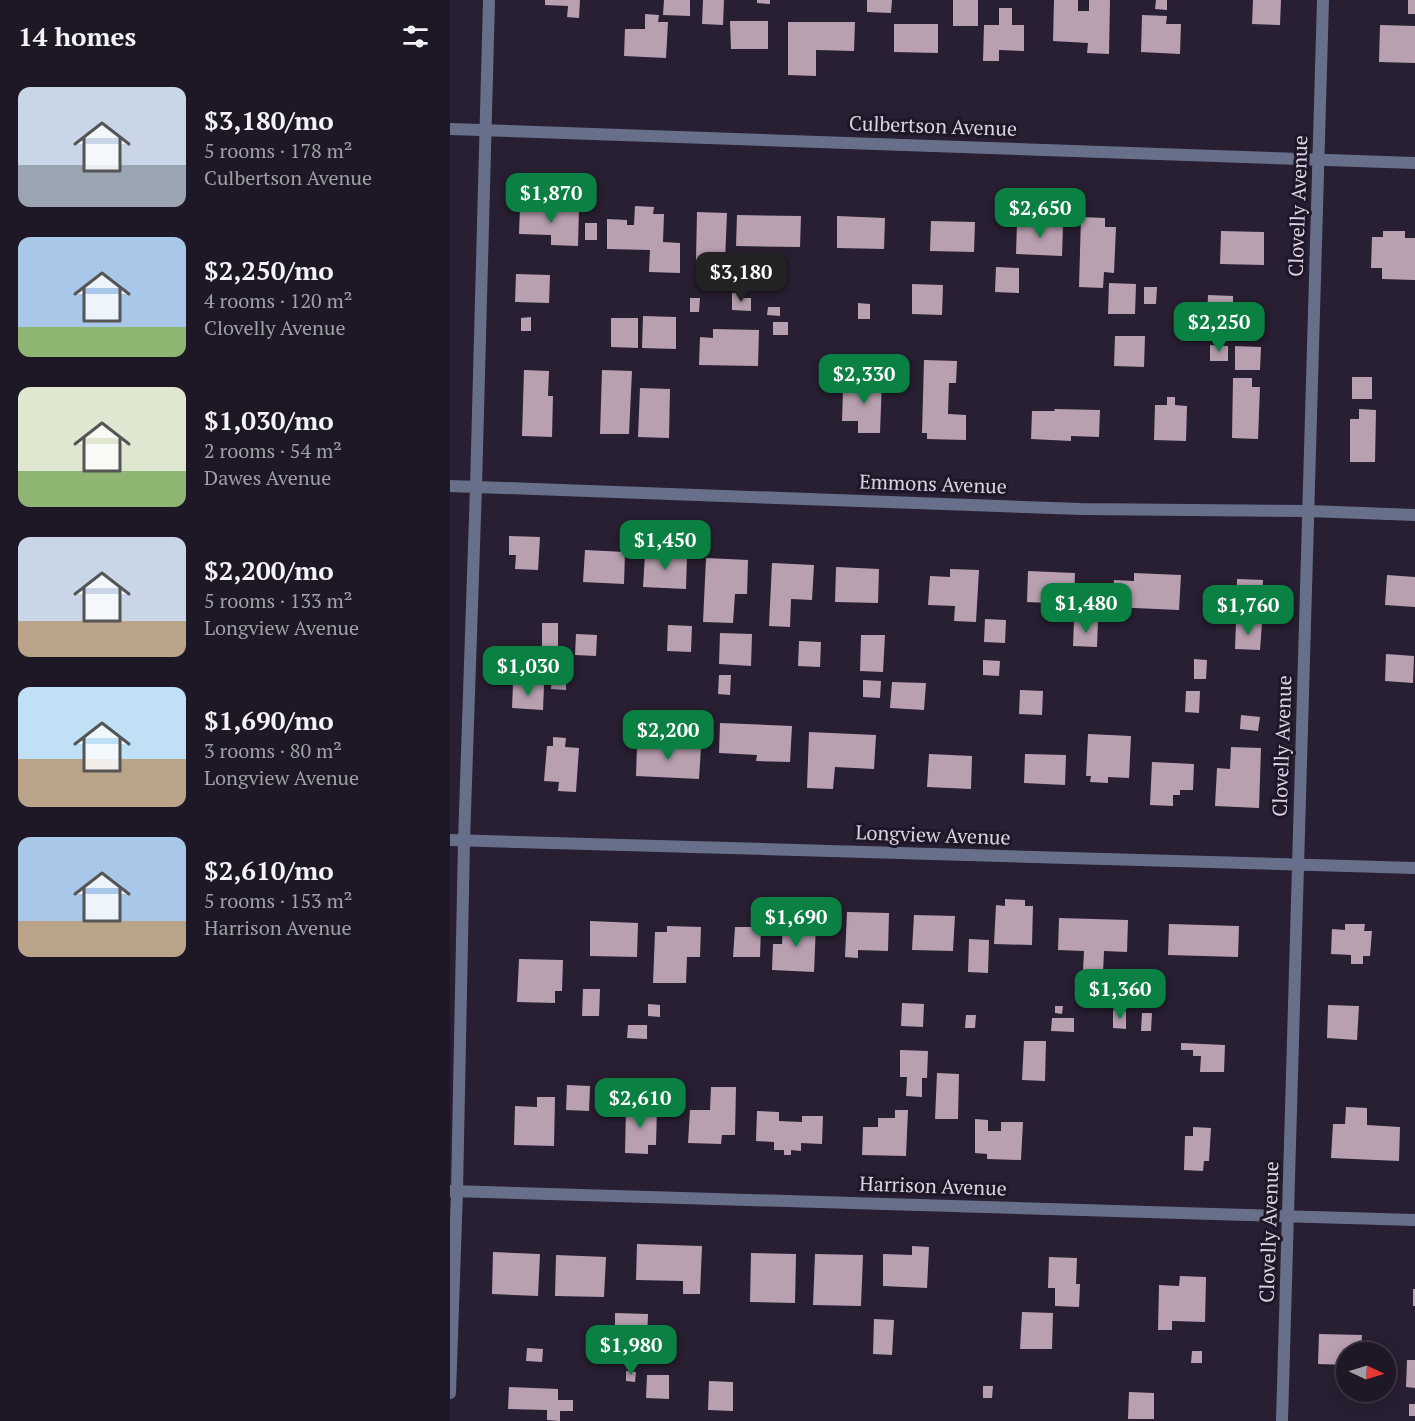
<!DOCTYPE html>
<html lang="en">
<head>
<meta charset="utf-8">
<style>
	body { margin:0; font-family:"PT Serif",serif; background:#2b2432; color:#f1f3f6; height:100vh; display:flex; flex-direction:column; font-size:22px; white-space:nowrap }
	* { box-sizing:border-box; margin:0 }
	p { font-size:20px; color:#a19fa7 }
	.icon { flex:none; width:33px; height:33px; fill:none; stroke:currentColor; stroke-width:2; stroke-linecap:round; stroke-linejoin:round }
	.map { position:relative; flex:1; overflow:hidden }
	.sheet { display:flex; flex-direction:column; background:#1e1726; width:450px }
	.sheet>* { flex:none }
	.needle { width:39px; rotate:94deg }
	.buttons { position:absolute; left:886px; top:1342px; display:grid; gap:12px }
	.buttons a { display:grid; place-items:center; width:60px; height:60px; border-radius:50%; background:#1e1726; box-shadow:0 3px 15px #0003,0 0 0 2px #3c3643; font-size:30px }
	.price { position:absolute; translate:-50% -51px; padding:0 14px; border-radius:12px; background:#0b8043; color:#fff; font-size:20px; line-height:39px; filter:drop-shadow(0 2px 3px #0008) }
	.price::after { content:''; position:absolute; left:50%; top:36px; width:18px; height:14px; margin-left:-9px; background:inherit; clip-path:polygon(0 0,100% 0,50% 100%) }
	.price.on { background:#222; color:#fff }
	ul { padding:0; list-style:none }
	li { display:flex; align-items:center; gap:18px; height:150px; padding:0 18px }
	li span { display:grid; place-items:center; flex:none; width:168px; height:120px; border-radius:12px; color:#555 }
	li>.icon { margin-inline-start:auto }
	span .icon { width:72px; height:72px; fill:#fffc; stroke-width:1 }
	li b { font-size:26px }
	h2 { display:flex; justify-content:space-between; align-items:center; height:72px; padding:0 18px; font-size:26px }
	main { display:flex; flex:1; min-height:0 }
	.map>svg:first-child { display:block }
	.building { fill:#b9a0b0 }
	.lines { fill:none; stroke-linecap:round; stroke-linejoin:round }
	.street { stroke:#686f8b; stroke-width:12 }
	.labels { text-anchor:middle; stroke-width:6; stroke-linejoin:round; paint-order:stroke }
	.street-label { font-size:20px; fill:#dad4e1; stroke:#1f1628 }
</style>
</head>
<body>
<main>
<section class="sheet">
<h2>14 homes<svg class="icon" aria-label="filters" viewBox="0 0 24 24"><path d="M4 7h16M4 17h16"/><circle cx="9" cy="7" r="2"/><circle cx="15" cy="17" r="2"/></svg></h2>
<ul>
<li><span style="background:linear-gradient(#c9d6e8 65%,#9aa5b1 0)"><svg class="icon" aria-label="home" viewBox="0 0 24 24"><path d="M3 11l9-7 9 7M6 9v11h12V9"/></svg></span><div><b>$3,180/mo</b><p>5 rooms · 178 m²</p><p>Culbertson Avenue</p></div></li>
<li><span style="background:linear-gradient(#a9c7e8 75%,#8fb573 0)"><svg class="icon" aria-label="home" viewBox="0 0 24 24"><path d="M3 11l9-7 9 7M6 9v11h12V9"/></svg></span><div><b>$2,250/mo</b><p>4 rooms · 120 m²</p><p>Clovelly Avenue</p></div></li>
<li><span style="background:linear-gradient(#dfe7d0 70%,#8fb573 0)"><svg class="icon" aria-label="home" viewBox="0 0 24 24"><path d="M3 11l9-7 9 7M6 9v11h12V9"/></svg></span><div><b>$1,030/mo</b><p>2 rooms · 54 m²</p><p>Dawes Avenue</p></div></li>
<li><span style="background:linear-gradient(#c9d6e8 70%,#b9a48a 0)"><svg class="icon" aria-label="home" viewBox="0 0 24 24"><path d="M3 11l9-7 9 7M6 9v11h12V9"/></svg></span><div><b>$2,200/mo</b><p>5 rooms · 133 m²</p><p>Longview Avenue</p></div></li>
<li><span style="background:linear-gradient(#bfe0f5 60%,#b9a48a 0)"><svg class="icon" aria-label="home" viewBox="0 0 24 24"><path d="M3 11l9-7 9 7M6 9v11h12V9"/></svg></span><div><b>$1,690/mo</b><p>3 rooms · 80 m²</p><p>Longview Avenue</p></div></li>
<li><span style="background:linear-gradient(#a9c7e8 70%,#b9a48a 0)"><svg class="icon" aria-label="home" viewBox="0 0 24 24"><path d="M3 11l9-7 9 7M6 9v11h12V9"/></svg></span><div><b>$2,610/mo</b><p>5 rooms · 153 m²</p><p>Harrison Avenue</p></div></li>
</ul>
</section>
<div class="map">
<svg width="965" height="1421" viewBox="0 0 965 1421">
	<rect width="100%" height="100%" fill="#281f32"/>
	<!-- building -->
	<g class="building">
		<path d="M95,0H130L129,18L117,17L118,6L95,5Z"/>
		<path d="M214,0H240V16L213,15Z"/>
		<path d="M253,0H274L273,25L252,24Z"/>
		<path d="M307,0H320V4L307,3Z"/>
		<path d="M417,0H442L441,13L417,12Z"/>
		<rect x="503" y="0" width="25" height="26"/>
		<path d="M604,0H628V11H639V0H660L659,54L637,53L638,43L603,41Z"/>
		<path d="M706,0H717V10L705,9Z"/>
		<path d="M803,0H831L830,25L802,24Z"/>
		<rect x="958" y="0" width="7" height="14"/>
		<path d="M549,8H562V25H574V51L549,50V61H533L534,25H549Z"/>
		<path d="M195,14L209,15L208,22H218L216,58L174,56L175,29H195Z"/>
		<path d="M692,15L717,16L716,24H731L730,54L691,52Z"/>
		<path d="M280,21H318V49H281Z"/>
		<path d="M338,22H405L404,51L366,50V76L338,75Z"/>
		<path d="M444,24H488V53L444,52Z"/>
		<path d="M930,25L965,26V63L929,62Z"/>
		<path d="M70,206L129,208L128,246L101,245V235L69,234Z"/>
		<path d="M185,206L204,207L203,214H214L213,242L230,243V273L199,272L200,250L157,249V219L177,220V225H184Z"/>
		<path d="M247,212L277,213L275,261L246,260Z"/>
		<path d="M287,215L351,216L350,247L286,246Z"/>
		<path d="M387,216L435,218L434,249L387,248Z"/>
		<path d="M631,217L655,218V227H666L664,273L654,272L653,288L629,287Z"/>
		<path d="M481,221L525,222L524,252L480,251Z"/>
		<path d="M567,222L613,224L612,256L566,254Z"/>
		<rect x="135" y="223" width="12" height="17"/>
		<path d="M771,231L814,232V265L770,264Z"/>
		<path d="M933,231H955V238H965V280L932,279V268H921L922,237H933Z"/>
		<path d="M546,267L569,268V293L545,292Z"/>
		<path d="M66,274L100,275L99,303L65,302Z"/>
		<path d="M659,283L686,284L685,314H658Z"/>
		<path d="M462,284L493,285L492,315L462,314Z"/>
		<path d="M694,287H707L706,304H694Z"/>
		<path d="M282,293H291V298H301V311L282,310Z"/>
		<path d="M758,295L783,296V327L757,326Z"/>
		<path d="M240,298H250L249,312H240Z"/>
		<path d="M408,303L420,304V319H408Z"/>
		<path d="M318,307H330V316L317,315Z"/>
		<path d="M193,316L226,317V349L192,348Z"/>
		<path d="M81,317V331H71V318Z"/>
		<path d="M161,318H188V348L161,347Z"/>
		<rect x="323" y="322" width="15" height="13"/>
		<path d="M263,329L309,330L308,366L249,365L250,337L263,338Z"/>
		<path d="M665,336H695L694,367L664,366Z"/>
		<path d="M760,345L778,346V361H760Z"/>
		<path d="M785,346L811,347L810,370H785Z"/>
		<path d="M474,360L507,361L506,383H499L498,414L516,415V440L477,439V433H472Z"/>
		<path d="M74,370L99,371L98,396H103L102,437L72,436Z"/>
		<path d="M152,370L182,371L179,434H150Z"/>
		<rect x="902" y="377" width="20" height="22"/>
		<path d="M783,378H802V387H810L808,439L782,438Z"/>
		<path d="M402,379L432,380L430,433H408V421H392L393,389L401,390Z"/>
		<path d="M190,388L220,389L219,438L188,437Z"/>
		<path d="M717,397H725V405L737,406L736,441L704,440L705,405H717Z"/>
		<path d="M604,409L650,410L649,437L621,436V441L581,439L582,411H605Z"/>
		<path d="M909,409L926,410L925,462H900V419H909Z"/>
		<path d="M59,536L90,537L88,570L65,569L66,555H59Z"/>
		<path d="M135,550L175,552L174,584L133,582Z"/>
		<path d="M195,554L237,555L236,589L193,587Z"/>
		<path d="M256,558L298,560L297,594H285L283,623L253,622Z"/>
		<path d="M322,563L364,565L362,600L341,599L340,627L319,626Z"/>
		<path d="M386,567L429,569L428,603L385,602Z"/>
		<path d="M500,569L529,570L526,622L504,621L505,606L478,605L480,576L500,577Z"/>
		<path d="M578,571L625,573L624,604L577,602Z"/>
		<path d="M684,573L731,575L729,610L662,607L664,580L684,581Z"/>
		<path d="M937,575L965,577V607L935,605Z"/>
		<path d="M787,579L813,580L812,605L798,604L797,613H786Z"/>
		<path d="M535,619L556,620L555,643L534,642Z"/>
		<path d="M624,620L648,621L647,647L623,646Z"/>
		<path d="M786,622L812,623L810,650L785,649Z"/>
		<path d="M92,623H108V646L92,647Z"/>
		<path d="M218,625L242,626L241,652L217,651Z"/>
		<path d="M270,633L302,634L301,666L269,664Z"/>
		<path d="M126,634L147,635L146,656L125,655Z"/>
		<path d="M411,635H435L433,672L410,671Z"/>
		<path d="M349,641L371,642L370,667L348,666Z"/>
		<path d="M95,650L109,651L108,661H95Z"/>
		<path d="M936,654L964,656L963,683L935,681Z"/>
		<path d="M744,659L757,660L756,679H744Z"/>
		<path d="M533,660L550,661L549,676L533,675Z"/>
		<path d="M102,675L116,676V690L101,689Z"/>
		<path d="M269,675H281L280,695L268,694Z"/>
		<path d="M413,680L431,681L430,698L413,697Z"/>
		<path d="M442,682L476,683L474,710L440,708Z"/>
		<path d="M63,684L94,685L93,710L62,708Z"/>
		<path d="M570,690L593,691L592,715L569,714Z"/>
		<path d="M736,691H750L749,713L735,712Z"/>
		<path d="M791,715L810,717L808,731L790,729Z"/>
		<path d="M270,723L342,726L340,762L306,761L307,755L269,753Z"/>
		<path d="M359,732L426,735L424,769L385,767L383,789L357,788Z"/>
		<path d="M638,734L681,736L679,778L658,777V783L640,782L641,776H636Z"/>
		<path d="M103,737L116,738L115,747L129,748L126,792L108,791L109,782L94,781L97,746H103Z"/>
		<path d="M187,744L251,747L249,779L186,776Z"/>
		<path d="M781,747L811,748L809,808L765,806L767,768L780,769Z"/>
		<path d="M479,754L522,756L521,789L477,787Z"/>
		<path d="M575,754L616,755L615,785L574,783Z"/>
		<path d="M702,762L744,764L743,790H730V795H723V806L700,805Z"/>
		<path d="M555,899L575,900V906H583L582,945L544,944L546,905L555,906Z"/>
		<path d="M397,912L439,913L438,951L408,950V958L395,957Z"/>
		<path d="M464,915L505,916L503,951L462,950Z"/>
		<path d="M609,918L678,920L677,952L654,951L653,972L633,971L634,951L608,950Z"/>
		<path d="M140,921L188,923L187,957L140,956Z"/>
		<path d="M333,922L366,924L364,972L322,970L323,944H332Z"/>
		<path d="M719,924L789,926L788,957L718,955Z"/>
		<path d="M895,924H915L914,931H922L920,956H913V964H901V955L881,954L882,929L895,930Z"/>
		<path d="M217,926L251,927L250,957H237L236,983H203L205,932H217Z"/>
		<path d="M285,927H311L310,957H283Z"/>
		<path d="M519,939L539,940L538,973L518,972Z"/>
		<path d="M69,959L113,960L112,991H105V1003L67,1002Z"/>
		<path d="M133,989H150L149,1016H132Z"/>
		<path d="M452,1003L474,1004L473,1027L451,1026Z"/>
		<path d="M198,1004L210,1005V1017L198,1016Z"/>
		<path d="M878,1005L909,1006L907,1040L877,1038Z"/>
		<path d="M605,1006H613L612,1014L605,1013Z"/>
		<path d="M663,1010L676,1011V1029L663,1028Z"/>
		<path d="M692,1013H702L701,1031H691Z"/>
		<path d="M516,1015H526L525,1028H515Z"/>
		<path d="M602,1018H624V1032L601,1031Z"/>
		<path d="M178,1025H197V1039L177,1038Z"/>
		<path d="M574,1041H596L595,1081L572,1080Z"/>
		<path d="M731,1043L775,1045L774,1072H750L751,1056H743V1050H731Z"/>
		<path d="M450,1050L478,1051L477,1078H472V1097L456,1096L457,1077H450Z"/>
		<path d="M487,1073L509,1074L508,1119H485Z"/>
		<path d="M199,1078L220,1079V1100L198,1099Z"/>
		<path d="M117,1085L140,1086L139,1111L116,1110Z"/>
		<path d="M261,1087H286L285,1135H272L271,1144L238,1143L240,1110H260Z"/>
		<path d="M87,1097H105L104,1146L64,1145L65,1106L87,1107Z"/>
		<path d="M176,1106L207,1107L206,1145H198V1154L175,1153Z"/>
		<path d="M896,1107L917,1108V1125L950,1127L949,1161L881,1158L883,1124H895Z"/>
		<path d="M445,1110H458L456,1156L412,1155L413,1127H428V1118H445Z"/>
		<path d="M307,1111L329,1112V1121L352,1122V1116H373L372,1144L351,1143V1151L341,1150V1155H334V1150H324V1142L306,1141Z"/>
		<path d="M525,1119L538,1120V1131H551V1122H573L571,1160L537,1159V1154L525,1153Z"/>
		<path d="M743,1127L761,1128L759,1161H754L753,1171L734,1170L735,1136H743Z"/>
		<path d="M187,1244L252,1246L250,1294H233V1281L186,1280Z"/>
		<path d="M462,1246L479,1247L477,1288L433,1286V1254L462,1255Z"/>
		<path d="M43,1252L90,1254L88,1296L42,1294Z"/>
		<path d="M301,1253L346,1254L345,1303L300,1302Z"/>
		<path d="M365,1254L413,1255L411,1306L363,1305Z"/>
		<path d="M106,1255L156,1257L154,1297L105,1296Z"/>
		<path d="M599,1257L627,1258L626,1284H630L629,1307L605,1306V1288H598Z"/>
		<path d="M730,1276L756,1277L755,1322L722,1321V1330H708L709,1285L729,1286Z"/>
		<rect x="963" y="1289" width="2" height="17"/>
		<path d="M572,1312L603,1313L602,1349H570Z"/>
		<path d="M165,1313L198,1314L197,1340L165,1339Z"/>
		<path d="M424,1319L444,1320L442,1355L423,1354Z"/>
		<path d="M869,1334L912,1335L911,1353H897V1365L868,1364Z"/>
		<path d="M77,1348L93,1349L92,1362L76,1361Z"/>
		<path d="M742,1351H752V1363H741Z"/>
		<path d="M957,1360H965V1388L956,1387Z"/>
		<path d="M176,1371L186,1372L185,1382L176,1381Z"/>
		<path d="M197,1375H219V1399L196,1398Z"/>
		<path d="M259,1381L283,1382V1411L258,1410Z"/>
		<path d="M533,1386H543L542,1398H533Z"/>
		<path d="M59,1387L108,1389V1400H123V1411H110V1421L97,1420V1410L58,1409Z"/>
		<path d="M679,1392L704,1393V1419H678Z"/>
		<rect x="959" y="1404" width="6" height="12"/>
	</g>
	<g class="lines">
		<!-- street -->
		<g class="street">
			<path d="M0,129L965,163"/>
			<path d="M0,486L631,509L859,511L965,515"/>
			<path d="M0,840L965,868"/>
			<path d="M1,1191L965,1220"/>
			<path d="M0,1393L7,1191L14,841L26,487L39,0"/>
			<path d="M832,1421L873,0"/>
		</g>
	</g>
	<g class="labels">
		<!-- street labels -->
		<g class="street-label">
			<text transform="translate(483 126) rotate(2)" y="7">Culbertson Avenue</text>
			<text transform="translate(848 206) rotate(-88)" y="7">Clovelly Avenue</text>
			<text transform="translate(483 484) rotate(2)" y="7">Emmons Avenue</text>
			<text transform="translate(832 746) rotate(-88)" y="7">Clovelly Avenue</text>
			<text transform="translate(483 835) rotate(2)" y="7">Longview Avenue</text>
			<text transform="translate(483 1186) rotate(2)" y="7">Harrison Avenue</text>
			<text transform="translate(819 1232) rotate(-88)" y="7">Clovelly Avenue</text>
		</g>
	</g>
</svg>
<div class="buttons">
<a><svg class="needle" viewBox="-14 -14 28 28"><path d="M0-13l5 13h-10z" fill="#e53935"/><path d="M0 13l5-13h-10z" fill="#a19fa7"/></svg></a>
</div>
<b class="price" style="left:101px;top:224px">$1,870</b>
<b class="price" style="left:590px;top:239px">$2,650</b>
<b class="price on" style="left:291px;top:303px">$3,180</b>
<b class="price" style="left:769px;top:353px">$2,250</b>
<b class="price" style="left:414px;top:405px">$2,330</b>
<b class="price" style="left:215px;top:571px">$1,450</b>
<b class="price" style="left:636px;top:634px">$1,480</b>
<b class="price" style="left:798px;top:636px">$1,760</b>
<b class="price" style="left:78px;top:697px">$1,030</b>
<b class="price" style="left:218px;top:761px">$2,200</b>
<b class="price" style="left:346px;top:948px">$1,690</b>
<b class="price" style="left:670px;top:1020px">$1,360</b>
<b class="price" style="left:190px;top:1129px">$2,610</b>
<b class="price" style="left:181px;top:1376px">$1,980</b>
</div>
</main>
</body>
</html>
